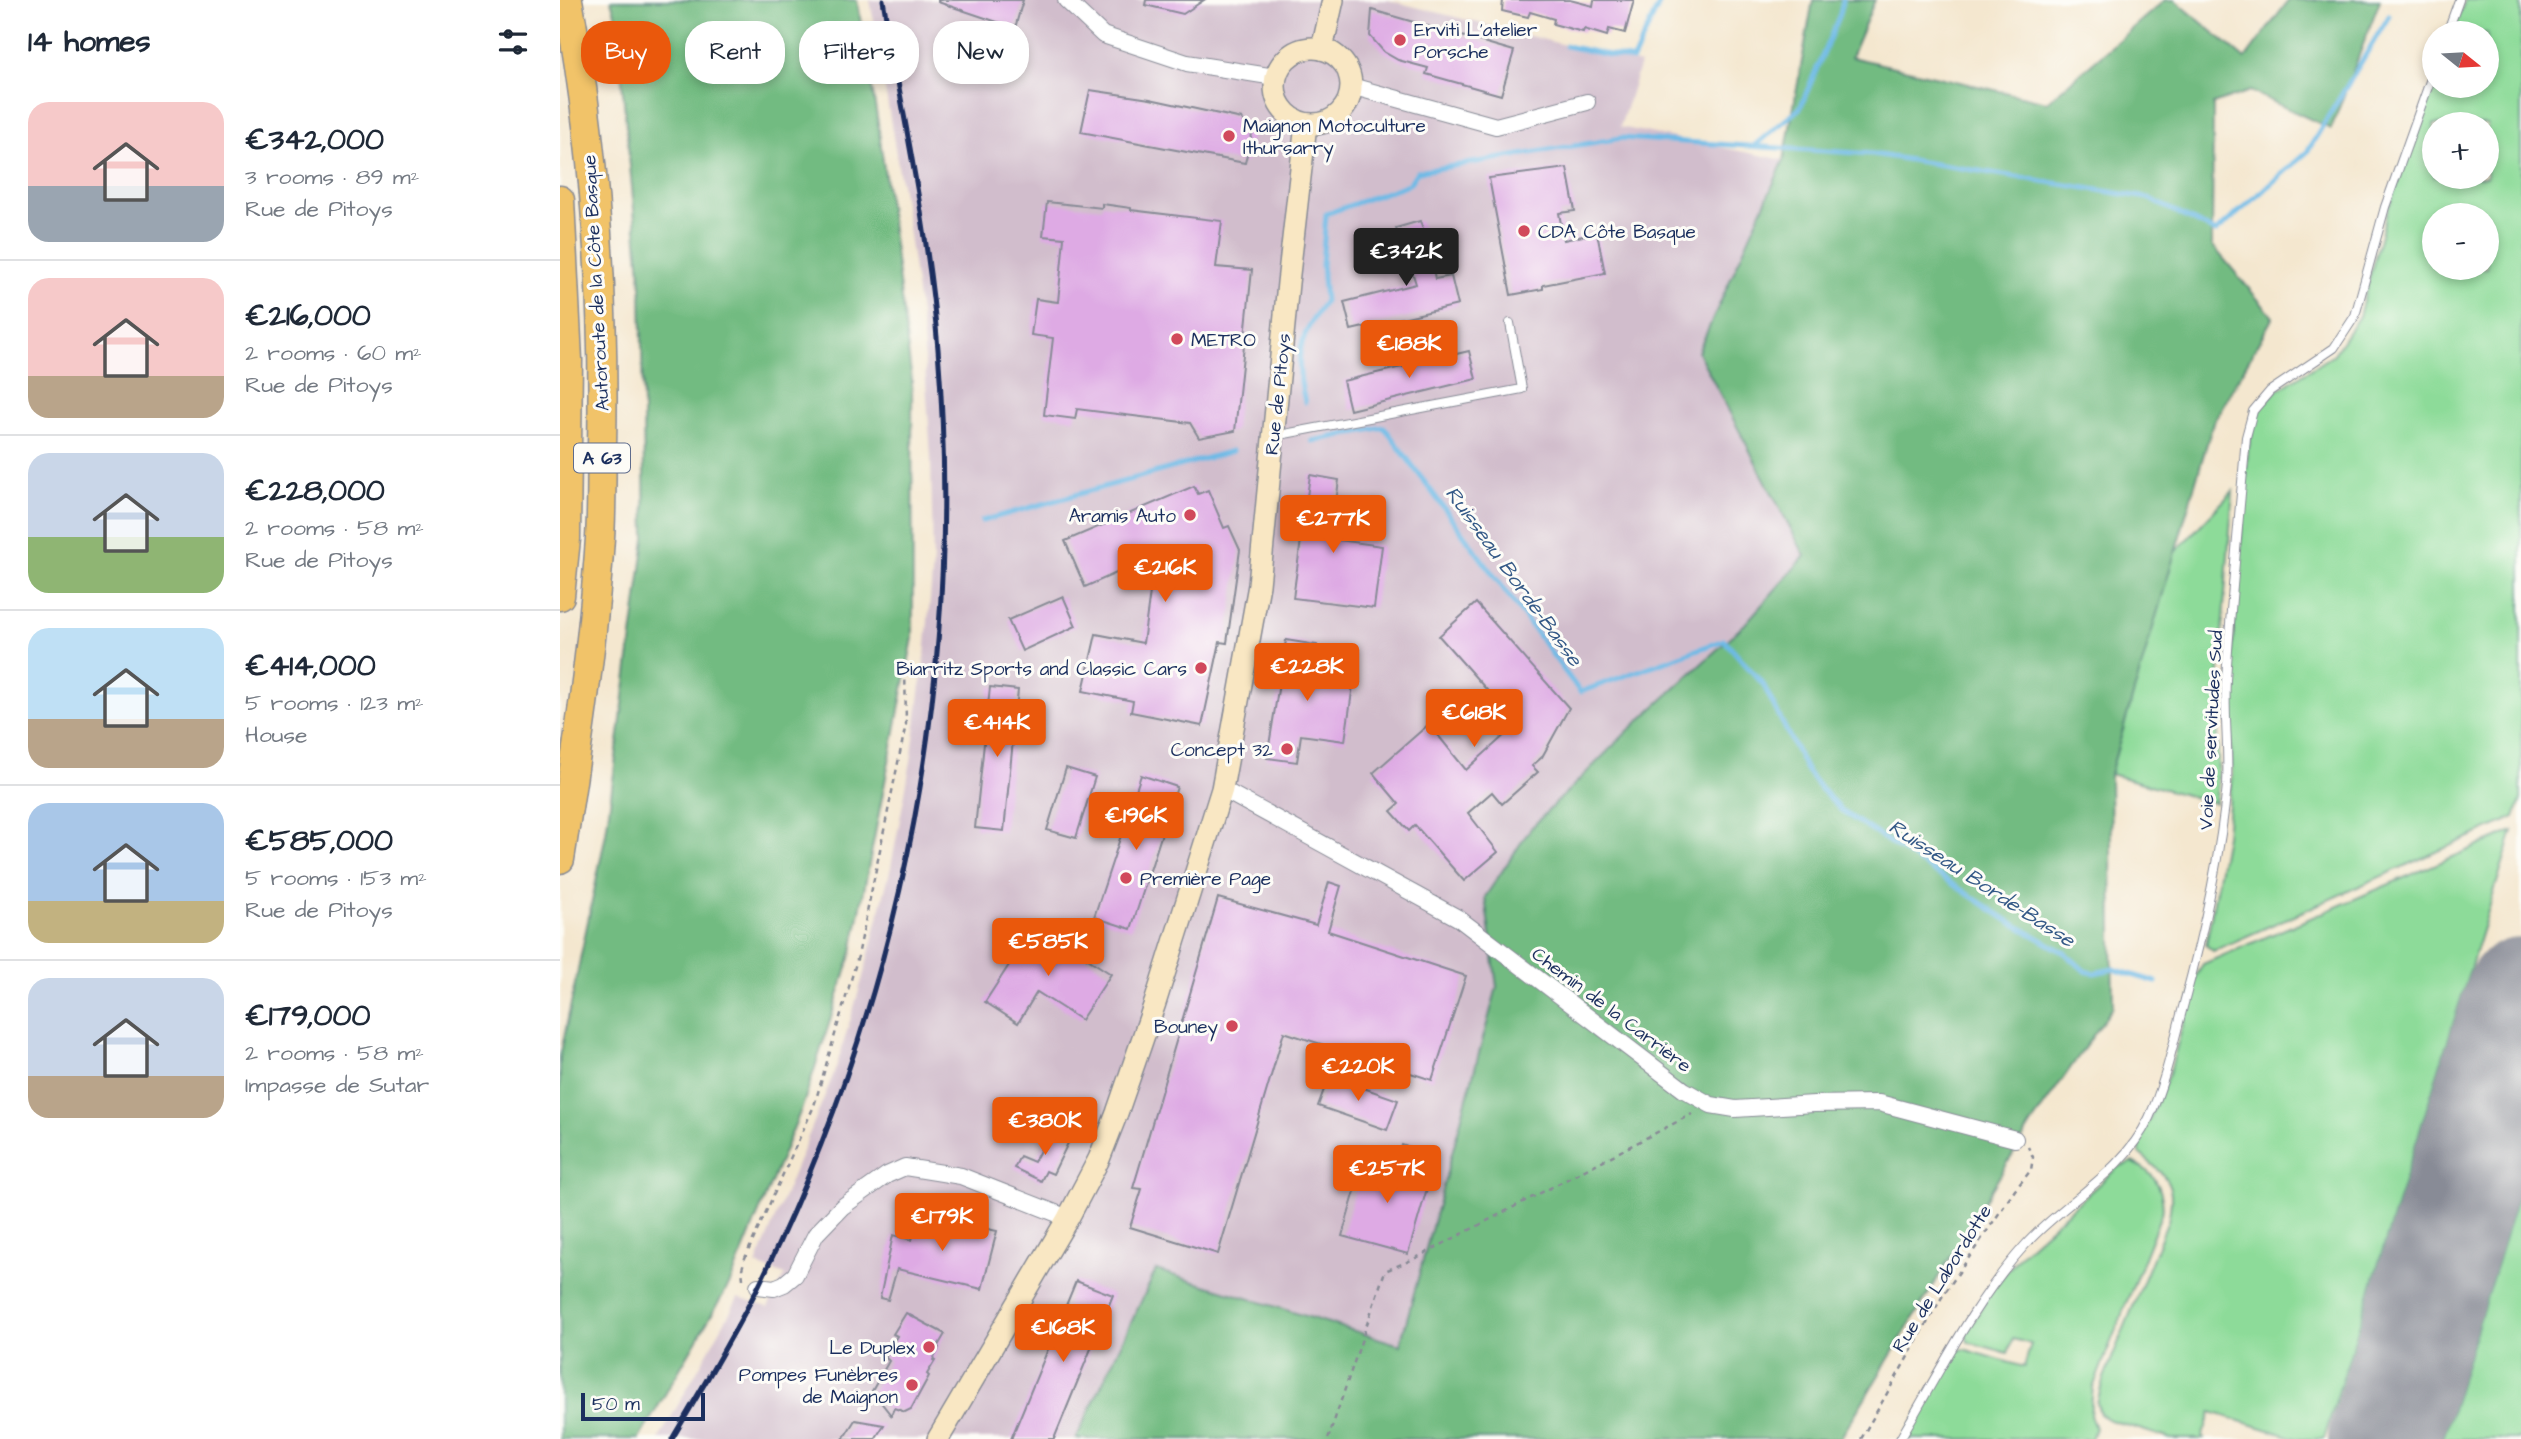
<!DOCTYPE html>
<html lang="en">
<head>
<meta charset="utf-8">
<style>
	body { margin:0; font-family:"Architects Daughter",sans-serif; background:#f2f2f3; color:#1f2937; height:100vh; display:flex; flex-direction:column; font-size:26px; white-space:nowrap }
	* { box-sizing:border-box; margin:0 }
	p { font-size:23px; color:#747a83 }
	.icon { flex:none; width:38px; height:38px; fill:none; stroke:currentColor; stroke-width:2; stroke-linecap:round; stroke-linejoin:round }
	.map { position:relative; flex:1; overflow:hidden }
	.sheet { display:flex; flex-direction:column; background:#fff; width:560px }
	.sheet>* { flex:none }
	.guide { position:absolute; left:21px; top:21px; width:665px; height:63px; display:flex; gap:14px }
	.needle { width:46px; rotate:108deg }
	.controls { position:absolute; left:1862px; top:21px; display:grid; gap:14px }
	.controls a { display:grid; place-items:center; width:77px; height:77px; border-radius:50%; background:#fff; box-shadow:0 4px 10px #0003; font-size:35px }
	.scale { position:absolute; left:21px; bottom:18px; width:124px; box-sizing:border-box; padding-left:7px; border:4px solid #1b2f5e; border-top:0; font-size:19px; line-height:24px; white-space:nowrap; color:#1b2f5e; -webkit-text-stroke:5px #fdfcf7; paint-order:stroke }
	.price { position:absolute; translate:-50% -60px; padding:0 16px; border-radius:7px; background:#ea580c; color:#fff; font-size:23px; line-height:46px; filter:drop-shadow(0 2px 4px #0008) }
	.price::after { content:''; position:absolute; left:50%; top:42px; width:21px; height:16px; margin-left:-10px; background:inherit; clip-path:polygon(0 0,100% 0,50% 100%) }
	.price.on { background:#222; color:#fff }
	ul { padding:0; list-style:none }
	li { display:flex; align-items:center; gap:21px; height:175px; padding:0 28px }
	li+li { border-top:2px solid #e0e1e3 }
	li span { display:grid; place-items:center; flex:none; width:196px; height:140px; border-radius:21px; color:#555 }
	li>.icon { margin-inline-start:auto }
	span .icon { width:84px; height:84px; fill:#fffc; stroke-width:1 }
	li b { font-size:30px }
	h2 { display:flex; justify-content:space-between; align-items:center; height:84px; padding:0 28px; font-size:30px }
	.chip { padding:0 24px; border-radius:28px; background:#fff; box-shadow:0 4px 10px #0003; font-size:24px; line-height:63px }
	.chip.on { background:#ea580c; color:#fff }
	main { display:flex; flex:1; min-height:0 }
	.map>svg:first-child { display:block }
	.industrial { fill:#d1bdcc }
	.green { fill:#8ddb99; stroke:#54857c; stroke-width:2; fill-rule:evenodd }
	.forest { fill:#72bb81; stroke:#467570; stroke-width:2 }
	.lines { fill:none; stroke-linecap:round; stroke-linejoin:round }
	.stream { stroke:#6dbae6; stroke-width:5 }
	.runway { stroke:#888b96; stroke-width:112 }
	.building { fill:#deaae4 }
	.lane-casing { stroke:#888b96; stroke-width:10 }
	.street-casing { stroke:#888b96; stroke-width:18 }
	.secondary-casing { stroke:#888b96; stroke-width:24 }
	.highway-casing { stroke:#888b96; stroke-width:31 }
	.path { stroke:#888b96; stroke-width:2.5; stroke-dasharray:5 5; stroke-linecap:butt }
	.lane { stroke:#fff; stroke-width:8 }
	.street { stroke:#fff; stroke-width:16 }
	.secondary { stroke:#f9e7c3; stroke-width:21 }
	.highway { stroke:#f1c369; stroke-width:28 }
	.rail { stroke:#1b2f5e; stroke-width:5 }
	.poi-dot { fill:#d1495b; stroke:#fdfcf7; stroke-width:2.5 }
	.labels { text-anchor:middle; stroke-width:6; stroke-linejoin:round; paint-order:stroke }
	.shield { fill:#fdfcf7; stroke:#5f6c8c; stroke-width:2 }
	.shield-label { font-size:18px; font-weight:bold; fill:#1b2f5e }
	.poi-label { font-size:19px; fill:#1b2f5e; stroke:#fdfcf7; text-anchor:end }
	.street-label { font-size:19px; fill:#1b2f5e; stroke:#fdfcf7 }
	.water-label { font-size:21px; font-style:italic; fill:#345987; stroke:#fdfcf7 }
</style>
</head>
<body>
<main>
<section class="sheet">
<h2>14 homes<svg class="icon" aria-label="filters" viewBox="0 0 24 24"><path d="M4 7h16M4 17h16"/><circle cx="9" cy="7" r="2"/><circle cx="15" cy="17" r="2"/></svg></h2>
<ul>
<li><span style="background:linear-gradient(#f6c9c9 60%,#9aa5b1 0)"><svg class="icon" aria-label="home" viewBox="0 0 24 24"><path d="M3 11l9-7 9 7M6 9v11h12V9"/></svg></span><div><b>€342,000</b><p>3 rooms · 89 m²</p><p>Rue de Pitoys</p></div></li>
<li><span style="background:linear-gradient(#f6c9c9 70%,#b9a48a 0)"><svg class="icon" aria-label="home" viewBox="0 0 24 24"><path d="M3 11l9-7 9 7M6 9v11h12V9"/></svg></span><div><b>€216,000</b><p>2 rooms · 60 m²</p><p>Rue de Pitoys</p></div></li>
<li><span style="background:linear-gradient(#c9d6e8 60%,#8fb573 0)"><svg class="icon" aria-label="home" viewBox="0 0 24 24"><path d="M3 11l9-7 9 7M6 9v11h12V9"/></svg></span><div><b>€228,000</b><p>2 rooms · 58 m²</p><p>Rue de Pitoys</p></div></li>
<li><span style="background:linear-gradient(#bfe0f5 65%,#b9a48a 0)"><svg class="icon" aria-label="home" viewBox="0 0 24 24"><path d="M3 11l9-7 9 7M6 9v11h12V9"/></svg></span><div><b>€414,000</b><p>5 rooms · 123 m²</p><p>House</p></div></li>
<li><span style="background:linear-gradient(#a9c7e8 70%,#c2b280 0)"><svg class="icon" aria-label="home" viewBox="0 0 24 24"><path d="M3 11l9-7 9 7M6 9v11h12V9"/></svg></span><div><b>€585,000</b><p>5 rooms · 153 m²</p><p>Rue de Pitoys</p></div></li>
<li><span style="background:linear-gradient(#c9d6e8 70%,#b9a48a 0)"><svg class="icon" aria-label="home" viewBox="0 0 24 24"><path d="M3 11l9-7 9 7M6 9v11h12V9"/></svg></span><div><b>€179,000</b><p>2 rooms · 58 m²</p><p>Impasse de Sutar</p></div></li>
</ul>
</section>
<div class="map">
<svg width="1961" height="1439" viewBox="0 0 1961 1439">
	<rect width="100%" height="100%" fill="#fdfcf7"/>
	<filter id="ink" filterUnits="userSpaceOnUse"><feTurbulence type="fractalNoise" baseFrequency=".0143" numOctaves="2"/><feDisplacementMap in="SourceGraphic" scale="14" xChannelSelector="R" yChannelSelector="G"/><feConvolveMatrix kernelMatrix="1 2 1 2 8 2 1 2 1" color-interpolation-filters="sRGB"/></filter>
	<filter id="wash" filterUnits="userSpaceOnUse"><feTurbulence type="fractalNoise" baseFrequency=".00686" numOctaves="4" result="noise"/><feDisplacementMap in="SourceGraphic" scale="28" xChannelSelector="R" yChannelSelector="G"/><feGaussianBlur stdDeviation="1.57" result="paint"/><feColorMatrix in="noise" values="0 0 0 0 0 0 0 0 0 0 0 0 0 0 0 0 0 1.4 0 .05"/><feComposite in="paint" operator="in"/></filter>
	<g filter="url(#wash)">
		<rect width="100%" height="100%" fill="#f4e7cf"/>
		<!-- industrial -->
		<path class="industrial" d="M310,0H828L1080,64L1060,127L1224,160L1138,352L1245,556L1185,624L1067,732L971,828L925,897L937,987L840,1345L596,1270L516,1439H99L178,1298L208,1307L225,1275L196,1265L276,1068L303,977L331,867L351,761L365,655L373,564L371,457L363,336L346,213Z"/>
		<!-- green -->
		<g class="green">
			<path d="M1905,0H1961V799L1955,817L1653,951L1646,945L1666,835L1672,774L1670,682L1688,450L1695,421L1701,406L1715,392L1774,354L1799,316L1827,212L1874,83V86H1927V33H1893ZM1874,124H1927V177H1874ZM1874,215H1927V268H1874Z"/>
			<path d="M1673,491L1658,684V784L1655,803L1550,774L1614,553Z"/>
			<path d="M1953,831L1764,1439H1738L1651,1412L1642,1438L1645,1439H1611L1550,1420L1540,1414L1537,1403L1543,1380L1608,1221C1616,1184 1609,1178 1580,1154V1141L1610,1071L1637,975L1643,964Z"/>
			<path d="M1572,1162C1594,1172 1602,1185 1603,1209L1533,1388L1530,1415L1535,1428L1531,1439H1343L1395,1351L1404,1349L1464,1367L1471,1344L1453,1339L1448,1353L1408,1342L1406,1335L1432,1289L1462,1253L1558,1167Z"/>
			<path d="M1961,1185V1439H1883Z"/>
		</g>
		<!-- forest -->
		<g class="forest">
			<path d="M51,0H297L318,123L352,381L353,638L292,952L243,1105L170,1283L79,1439H0V1057L46,833L85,538L81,284L56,17Z"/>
			<path d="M1253,0H1315L1291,57L1487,102L1605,0H1615L1685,59L1729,0H1820L1771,129L1690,91L1653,104L1652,245L1713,317L1653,423L1550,774L1553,1007L1472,1123L1280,1439H516L596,1270L840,1345L937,987L925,897L971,828L1067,732L1185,624L1245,556L1138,352L1224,160Z"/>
		</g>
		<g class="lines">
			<!-- stream -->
			<g class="stream">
				<path d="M1006,46L1073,60L1101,0"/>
				<path d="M1195,145L1240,108L1280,14L1283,0"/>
				<path d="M745,402C734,357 738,338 765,301L762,265L766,214L849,184L857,172L1061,138L1313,154L1588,198L1656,232L1747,152L1829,16"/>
				<path d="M752,441L824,427L1020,692L1164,640L1203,684L1246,770L1260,788L1282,811L1447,920L1505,953L1525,971L1534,973L1553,969L1596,982"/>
				<path d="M422,521L672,451"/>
			</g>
			<!-- runway -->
			<path class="runway" d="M1824,1439L1961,994"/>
		</g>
		<g id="blocks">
			<!-- building -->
			<g class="building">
				<path d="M378,0H463L455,28L378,2Z"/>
				<path d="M586,0H644L623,14L585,5Z"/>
				<path d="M943,0H1010L1033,6L1034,0H1074L1065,33L1049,29L1047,36L1024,29L1023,32L993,24L994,19L970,12L968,17L942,11Z"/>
				<path d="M812,10L954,51L941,95L866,74L868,68L838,60L824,52L810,36Z"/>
				<path d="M530,90L590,99L682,119L692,134L685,163L521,132Z"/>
				<path d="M1007,168L1015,211L999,213L1004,240L1037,233L1045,273L983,285V289L951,295L929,178Z"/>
				<path d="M487,202L542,208V204L571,208V210L662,221L656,267L692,270L675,431L639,438L630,423L517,409L515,419L484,415L493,338L471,335L476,299L498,302L504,238L483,236Z"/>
				<path d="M860,221L872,251L870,252L875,279L891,276L898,305L791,330L784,302L856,284L842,239L839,240L836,228Z"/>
				<path d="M909,351L916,379L790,410L783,381Z"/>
				<path d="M750,475L779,480L771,539L822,546L814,608L733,598Z"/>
				<path d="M634,486L638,494L648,490L664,528L669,526L680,550L667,643L660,642L642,726L571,712L573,701L523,691L536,634L583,643L595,556L525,587L505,541Z"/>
				<path d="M503,596L516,626L462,651L448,620Z"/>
				<path d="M916,603L1009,708L982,757L972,766L978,772L942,804L932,792L908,813L938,852L904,881L855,825L849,831L831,811L839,804L813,773L869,724L906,770L957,724L879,636Z"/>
				<path d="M726,640L757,645L753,673L794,678L785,741L741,735L737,762L707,758Z"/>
				<path d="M430,687L458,690L444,831L415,828Z"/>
				<path d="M506,768L535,777L516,838L487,830Z"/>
				<path d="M581,775L617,787L571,929L534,917Z"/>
				<path d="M769,882L781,886L768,931L906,976L872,1080L724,1032L658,1254L570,1227L582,1189L573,1188L579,1168L658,898L756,925Z"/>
				<path d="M475,925L551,974L521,1020L477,992L458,1023L425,1002Z"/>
				<path d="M769,1076L838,1100L827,1130L758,1106Z"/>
				<path d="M491,1129L510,1139L493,1174L486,1171L481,1181L454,1168L460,1156L474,1162Z"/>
				<path d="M842,1145L861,1152L851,1181L868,1185L848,1254L782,1236L802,1167L833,1176Z"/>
				<path d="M359,1214L437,1231L422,1289L337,1269L328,1300L320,1298L333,1235L352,1240Z"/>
				<path d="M516,1281L553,1295L494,1439H451Z"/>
				<path d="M346,1313L385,1334L378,1346L379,1348L373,1360L375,1361L367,1374L369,1376L351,1409L345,1412L334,1408L331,1415L312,1391L329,1361L325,1357L337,1336L333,1334Z"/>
				<path d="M295,1420L324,1425L315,1439H283Z"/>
			</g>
		</g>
	</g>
	<g filter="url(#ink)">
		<use href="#blocks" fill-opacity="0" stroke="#888b96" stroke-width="2"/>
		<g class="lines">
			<defs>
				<g id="lane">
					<path d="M1887,33L1899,0"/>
					<path d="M714,436L962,389L950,323"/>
					<path d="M1340,1439C1379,1373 1414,1301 1466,1244C1505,1201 1563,1173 1589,1118C1605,1083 1613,1044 1623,1007C1643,934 1660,860 1667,785C1669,750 1664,714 1666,680C1671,599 1679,518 1686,437L1693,411L1710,391L1774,348L1795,316L1825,207L1874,70"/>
				</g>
				<g id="street">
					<path d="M506,0L543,35L627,63L715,77"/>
					<path d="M791,86L936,126L1027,102"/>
					<path d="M662,789L898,918L1124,1090L1151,1105L1175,1109L1254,1104L1319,1103L1455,1139"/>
					<path d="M198,1286L214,1288L224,1284L235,1275L256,1234L282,1207L327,1175L345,1167L401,1176L508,1218"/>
				</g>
				<g id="secondary">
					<circle cx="753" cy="86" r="38"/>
					<path d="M762,49L773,0"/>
					<path d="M378,1439L508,1218L539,1159L557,1113L595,1003L662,789L699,585L728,283L746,124"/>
				</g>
				<g id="highway">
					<path d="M0,200L8,360L6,539L0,596"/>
					<path d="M0,859C17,752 33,646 40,538C42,508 41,478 42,448C45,299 35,147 8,0"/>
				</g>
			</defs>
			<!-- lane casing -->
			<use href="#lane" class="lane-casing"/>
			<!-- street casing -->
			<use href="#street" class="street-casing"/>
			<!-- secondary casing -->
			<use href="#secondary" class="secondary-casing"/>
			<!-- highway casing -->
			<use href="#highway" class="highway-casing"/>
			<!-- path -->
			<g class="path">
				<path d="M183,1279L182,1269L185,1258L254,1106L298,956L346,724L345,665"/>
				<path d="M768,1439L825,1271L854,1259L1132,1114"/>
				<path d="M1301,1439L1382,1297L1455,1190L1471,1170L1473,1157L1468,1147"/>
			</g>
			<!-- lane -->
			<use href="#lane" class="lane"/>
			<!-- street -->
			<use href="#street" class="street"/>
			<!-- secondary -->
			<use href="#secondary" class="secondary"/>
			<!-- highway -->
			<use href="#highway" class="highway"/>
			<!-- rail -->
			<path class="rail" d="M112,1439C141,1390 171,1340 197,1289C344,991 404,680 378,349C369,233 343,114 323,0"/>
		</g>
	</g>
	<!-- markers -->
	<g class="poi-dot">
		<circle cx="840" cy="40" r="7"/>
		<circle cx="669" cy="136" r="7"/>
		<circle cx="964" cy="231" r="7"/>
		<circle cx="617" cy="339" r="7"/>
		<circle cx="630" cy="515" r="7"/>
		<circle cx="641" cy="668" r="7"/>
		<circle cx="727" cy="749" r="7"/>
		<circle cx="566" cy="878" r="7"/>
		<circle cx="672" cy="1026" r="7"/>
		<circle cx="369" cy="1347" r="7"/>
		<circle cx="352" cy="1385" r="7"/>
	</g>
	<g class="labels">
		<!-- shield labels -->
		<rect class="shield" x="14" y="443.5" width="56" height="29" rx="5"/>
		<g class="shield-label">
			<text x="42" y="464">A 63</text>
		</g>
		<!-- poi labels -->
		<g class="poi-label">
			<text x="854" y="36" text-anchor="start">Erviti L'atelier<tspan x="854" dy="22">Porsche</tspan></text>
			<text x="683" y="132" text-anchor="start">Maignon Motoculture<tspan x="683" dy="22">Ithursarry</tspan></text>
			<text x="978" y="238" text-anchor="start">CDA Côte Basque</text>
			<text x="631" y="346" text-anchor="start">METRO</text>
			<text x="616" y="522">Aramis Auto</text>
			<text x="627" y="675">Biarritz Sports and Classic Cars</text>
			<text x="713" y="756">Concept 32</text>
			<text x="580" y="885" text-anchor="start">Première Page</text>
			<text x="658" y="1033">Bouney</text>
			<text x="355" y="1354">Le Duplex</text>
			<text x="338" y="1381">Pompes Funèbres<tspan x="338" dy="22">de Maignon</tspan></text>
		</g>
		<!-- street labels -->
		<g class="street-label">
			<text transform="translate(35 283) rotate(-93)" y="7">Autoroute de la Côte Basque</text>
			<text transform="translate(717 394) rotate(-84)" y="7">Rue de Pitoys</text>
			<text transform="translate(1650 730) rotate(-87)" y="7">Voie de servitudes Sud</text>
			<text transform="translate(1052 1009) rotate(37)" y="7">Chemin de la Carrière</text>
			<text transform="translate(1381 1278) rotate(-58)" y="7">Rue de Labordotte</text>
		</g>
		<!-- water labels -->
		<g class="water-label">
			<text transform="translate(954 576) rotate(54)" y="7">Ruisseau Borde-Basse</text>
			<text transform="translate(1422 883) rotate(33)" y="7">Ruisseau Borde-Basse</text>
		</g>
	</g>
</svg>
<div class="controls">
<a><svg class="needle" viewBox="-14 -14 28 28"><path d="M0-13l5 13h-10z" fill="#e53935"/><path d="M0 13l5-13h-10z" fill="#747a83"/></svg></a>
<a>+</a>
<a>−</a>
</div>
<div class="scale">50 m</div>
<b class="price on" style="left:846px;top:288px">€342K</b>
<b class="price" style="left:849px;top:380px">€188K</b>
<b class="price" style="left:773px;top:555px">€277K</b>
<b class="price" style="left:605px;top:604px">€216K</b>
<b class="price" style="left:747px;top:703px">€228K</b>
<b class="price" style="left:914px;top:749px">€618K</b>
<b class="price" style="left:437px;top:759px">€414K</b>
<b class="price" style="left:576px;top:852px">€196K</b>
<b class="price" style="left:488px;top:978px">€585K</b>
<b class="price" style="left:798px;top:1103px">€220K</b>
<b class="price" style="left:485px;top:1157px">€380K</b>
<b class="price" style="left:827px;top:1205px">€257K</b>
<b class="price" style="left:382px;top:1253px">€179K</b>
<b class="price" style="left:503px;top:1364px">€168K</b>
<div class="guide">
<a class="chip on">Buy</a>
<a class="chip">Rent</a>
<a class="chip">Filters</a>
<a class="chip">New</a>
</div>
</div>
</main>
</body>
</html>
